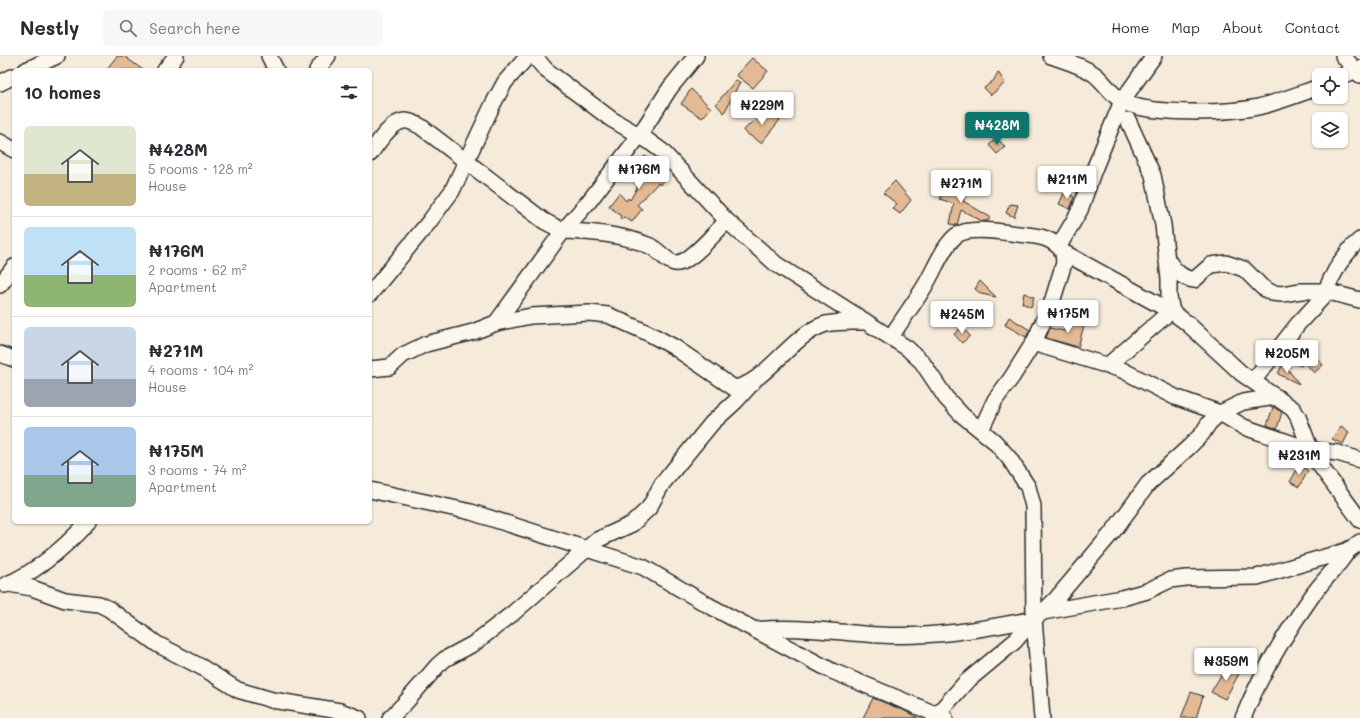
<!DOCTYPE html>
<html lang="en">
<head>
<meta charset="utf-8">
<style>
	body { margin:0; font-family:Mali,sans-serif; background:#f7f7f7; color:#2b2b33; height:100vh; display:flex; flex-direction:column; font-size:15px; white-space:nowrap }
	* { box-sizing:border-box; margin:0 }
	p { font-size:13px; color:#7c7c81 }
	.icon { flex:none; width:22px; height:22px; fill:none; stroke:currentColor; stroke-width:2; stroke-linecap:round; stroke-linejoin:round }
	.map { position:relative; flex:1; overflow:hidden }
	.side { position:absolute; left:12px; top:12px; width:360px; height:456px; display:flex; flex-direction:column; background:#fff; border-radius:6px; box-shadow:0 1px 3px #0004 }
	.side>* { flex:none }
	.tools { position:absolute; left:1312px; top:12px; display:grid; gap:8px }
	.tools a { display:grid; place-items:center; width:36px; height:36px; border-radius:6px; background:#fff; box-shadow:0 1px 3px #0004; font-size:20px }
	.price { position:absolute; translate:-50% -34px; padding:0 9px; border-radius:4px; background:#fff; color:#222; font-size:13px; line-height:26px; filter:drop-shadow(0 1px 2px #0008) }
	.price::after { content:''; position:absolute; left:50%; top:24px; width:12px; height:9px; margin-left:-6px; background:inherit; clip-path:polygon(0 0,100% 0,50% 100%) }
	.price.active { background:#0f766e; color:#fff }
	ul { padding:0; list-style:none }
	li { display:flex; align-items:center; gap:12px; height:100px; padding:0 12px }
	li+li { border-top:1px solid #e1e1e2 }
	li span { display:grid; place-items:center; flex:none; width:112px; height:80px; border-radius:6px; color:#555 }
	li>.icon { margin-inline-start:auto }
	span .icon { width:48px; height:48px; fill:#fffc; stroke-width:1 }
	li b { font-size:17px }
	h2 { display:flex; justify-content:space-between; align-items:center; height:48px; padding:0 12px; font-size:17px }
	header { display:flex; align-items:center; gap:24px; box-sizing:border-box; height:56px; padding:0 20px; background:#fff; border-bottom:1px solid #e1e1e2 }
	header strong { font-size:19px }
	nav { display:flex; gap:22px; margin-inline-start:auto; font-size:14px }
	.search { width:280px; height:36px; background:#f7f7f7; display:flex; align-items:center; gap:10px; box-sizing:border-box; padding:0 14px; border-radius:6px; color:#7c7c81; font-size:15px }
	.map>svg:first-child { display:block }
	.building { fill:#e3ba94; stroke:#2b2b2b }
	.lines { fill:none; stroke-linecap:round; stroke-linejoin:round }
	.minor-casing { stroke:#2b2b2b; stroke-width:18 }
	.minor { stroke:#fbf7ec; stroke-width:15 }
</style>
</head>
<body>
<header>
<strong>Nestly</strong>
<div class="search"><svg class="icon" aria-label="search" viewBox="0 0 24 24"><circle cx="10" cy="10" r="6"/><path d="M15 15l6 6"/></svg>Search here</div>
<nav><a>Home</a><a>Map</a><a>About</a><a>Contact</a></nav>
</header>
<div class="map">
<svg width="1360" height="662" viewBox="0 0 1360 662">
	<rect width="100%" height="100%" fill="#f6ebda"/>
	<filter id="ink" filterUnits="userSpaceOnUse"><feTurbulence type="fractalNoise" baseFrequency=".025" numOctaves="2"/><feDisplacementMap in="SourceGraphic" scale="8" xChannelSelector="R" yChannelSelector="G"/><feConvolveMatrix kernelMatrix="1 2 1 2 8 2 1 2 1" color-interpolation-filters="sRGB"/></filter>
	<g filter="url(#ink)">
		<!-- building -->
		<g class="building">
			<path d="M117,0H124L143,14H106Z"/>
			<path d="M752,2L768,15L753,32L736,19Z"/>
			<path d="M998,16L1005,27L991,39L984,32L994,24Z"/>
			<path d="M736,24L740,26L724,57L716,48Z"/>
			<path d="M691,33L711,52L702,62L681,48Z"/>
			<path d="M764,54L780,64L761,87L743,75Z"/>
			<path d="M997,82L1005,91L997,98L989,89Z"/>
			<path d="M645,100L668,117L660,129L658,127L637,149L642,153L632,166L624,161L622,164L620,162L621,160L609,150L619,137L626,145L628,142L630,144L645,118L636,112Z"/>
			<path d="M895,125L911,144L900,158L892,152L897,148L883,137Z"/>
			<path d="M946,128L958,132L960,129L969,131L963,145L990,161L988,165H982L961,154L957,169L950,168L954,148L940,143Z"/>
			<path d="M1065,135L1074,141L1070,153L1059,148Z"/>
			<path d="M1010,148L1018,149L1014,161L1006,157Z"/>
			<path d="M980,225L996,241L981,238L975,233Z"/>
			<path d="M1024,237L1034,241L1031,251L1022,247Z"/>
			<path d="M1009,261L1030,274L1026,281L1005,269Z"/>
			<path d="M1066,266H1085L1078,291L1046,282L1050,272L1064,275Z"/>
			<path d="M962,271L970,280L962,287L954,278Z"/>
			<path d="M1289,294L1313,304L1316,301L1323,309L1314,317L1303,305L1301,310L1283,302Z"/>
			<path d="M1283,307L1299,328L1278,318Z"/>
			<path d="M1273,351L1282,356L1277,373L1267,369Z"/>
			<path d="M1341,370L1349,376L1343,388L1332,383Z"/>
			<path d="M1300,408L1308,415L1299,431L1290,426Z"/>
			<path d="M1227,609L1240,616L1225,643L1211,636Z"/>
			<path d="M1191,636L1203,640L1196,662H1181Z"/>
			<path d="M873,642L903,654L918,662H863Z"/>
		</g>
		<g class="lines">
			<defs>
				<g id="minor">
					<path d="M269,0L276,14"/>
					<path d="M534,0L546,14L611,63L647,84L662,95L727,165L776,208L907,292L922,306L946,342L962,359L994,385L1009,402L1028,431L1033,450L1034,563L1042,662"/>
					<path d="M1051,0C1065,5 1081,9 1094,18C1104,25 1111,39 1122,45C1148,60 1229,57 1258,51C1279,46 1299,38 1319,31"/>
					<path d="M1343,0L1360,19"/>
					<path d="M26,14L57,0"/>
					<path d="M165,14L176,0"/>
					<path d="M317,14L328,0"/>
					<path d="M1341,21L1360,12"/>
					<path d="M0,27L14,20"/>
					<path d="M1128,64L1153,119L1163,169L1169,223V241L1172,256"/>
					<path d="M0,86L14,94"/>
					<path d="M370,98C377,88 391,66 404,65C409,64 415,68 420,70L544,165L563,175L590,144L639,80L670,32L696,0"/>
					<path d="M1059,190L1080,154L1093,116L1122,45L1154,0"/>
					<path d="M1167,203C1174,214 1181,222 1194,224L1211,209L1226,207L1244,213L1262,231L1272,237L1282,238L1301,235H1325L1360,244"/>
					<path d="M0,229L14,211"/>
					<path d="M370,238L429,166L452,135L493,48L505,26L528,0"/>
					<path d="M496,267L563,175C592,176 622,178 650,190C659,194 669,209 678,207C692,205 715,176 727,165"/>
					<path d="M891,281C901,265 913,249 923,233C933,218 943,189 957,179C970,170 1002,176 1018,178C1036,180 1052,180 1063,196L1172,256L1187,267L1241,317L1293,353L1298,361L1313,400L1360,464"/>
					<path d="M1033,287L1122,314L1175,341L1220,357L1244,371L1311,394L1338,397L1360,404"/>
					<path d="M0,298L14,303"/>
					<path d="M1107,310L1171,255"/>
					<path d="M370,313L390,311L403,299L426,288L473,276L496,267L531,260L589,257L608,259L650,278L674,291L734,332C766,328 791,278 826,268C839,265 853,266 866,266"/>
					<path d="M1253,325L1298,268L1323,241L1330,225L1339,208L1352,191L1360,184"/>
					<path d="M981,374L995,344L1012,321L1035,284L1052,246L1064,207L1063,196"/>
					<path d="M370,434L471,456L643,511L708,549L832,615L945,662"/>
					<path d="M9,528L32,532L65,544L99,548L109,553L157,588L203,612L238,634L272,644L340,655L359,662"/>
					<path d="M5,529C37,516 65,491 88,466"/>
					<path d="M1043,556L1056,543L1115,473L1148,428L1189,391L1202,378L1209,367L1220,357L1243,346L1277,341"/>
					<path d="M755,574C797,569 838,577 880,579C932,582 984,573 1034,563"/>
					<path d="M390,662L406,646L438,609L445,603L473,588L512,558L597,484L632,468L649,452L662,428L712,367L736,345L753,326"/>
					<path d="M934,662L966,626L1014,586L1034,563L1043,556L1122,542L1147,535L1170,524L1186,522L1257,521L1349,494L1360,486"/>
					<path d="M1243,662C1260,619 1285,578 1312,540C1323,524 1339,510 1349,493"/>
				</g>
			</defs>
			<!-- minor casing -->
			<use href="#minor" class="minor-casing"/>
			<!-- minor -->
			<use href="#minor" class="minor"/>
		</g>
	</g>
</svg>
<div class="tools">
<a><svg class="icon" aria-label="locate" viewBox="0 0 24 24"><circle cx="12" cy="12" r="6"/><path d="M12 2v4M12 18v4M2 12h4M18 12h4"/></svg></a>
<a><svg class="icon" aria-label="layers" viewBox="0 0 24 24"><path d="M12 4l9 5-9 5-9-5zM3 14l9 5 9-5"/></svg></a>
</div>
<b class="price" style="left:762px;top:70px">₦229M</b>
<b class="price active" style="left:997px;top:90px">₦428M</b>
<b class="price" style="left:639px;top:134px">₦176M</b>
<b class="price" style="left:1067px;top:144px">₦211M</b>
<b class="price" style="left:961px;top:148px">₦271M</b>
<b class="price" style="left:1068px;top:278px">₦175M</b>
<b class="price" style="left:962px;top:279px">₦245M</b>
<b class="price" style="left:1287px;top:318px">₦205M</b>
<b class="price" style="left:1299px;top:420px">₦231M</b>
<b class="price" style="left:1226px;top:626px">₦359M</b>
<section class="side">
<h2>10 homes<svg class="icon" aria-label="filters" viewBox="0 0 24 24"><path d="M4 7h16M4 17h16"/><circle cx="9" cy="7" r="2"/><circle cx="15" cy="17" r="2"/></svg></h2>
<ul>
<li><span style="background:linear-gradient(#dfe7d0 60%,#c2b280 0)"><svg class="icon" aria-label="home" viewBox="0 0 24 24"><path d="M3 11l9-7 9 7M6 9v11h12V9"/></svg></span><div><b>₦428M</b><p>5 rooms · 128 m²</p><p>House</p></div></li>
<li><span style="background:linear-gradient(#bfe0f5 60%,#8fb573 0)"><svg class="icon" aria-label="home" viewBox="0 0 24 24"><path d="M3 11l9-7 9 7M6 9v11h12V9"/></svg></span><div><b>₦176M</b><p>2 rooms · 62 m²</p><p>Apartment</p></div></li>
<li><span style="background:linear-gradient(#c9d6e8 65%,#9aa5b1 0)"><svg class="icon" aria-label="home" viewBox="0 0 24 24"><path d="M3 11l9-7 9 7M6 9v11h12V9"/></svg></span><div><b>₦271M</b><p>4 rooms · 104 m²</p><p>House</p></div></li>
<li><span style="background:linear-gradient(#a9c7e8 60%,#7fa58c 0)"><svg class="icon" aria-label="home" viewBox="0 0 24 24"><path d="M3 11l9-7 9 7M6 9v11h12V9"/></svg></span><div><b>₦175M</b><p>3 rooms · 74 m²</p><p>Apartment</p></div></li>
</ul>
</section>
</div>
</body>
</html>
